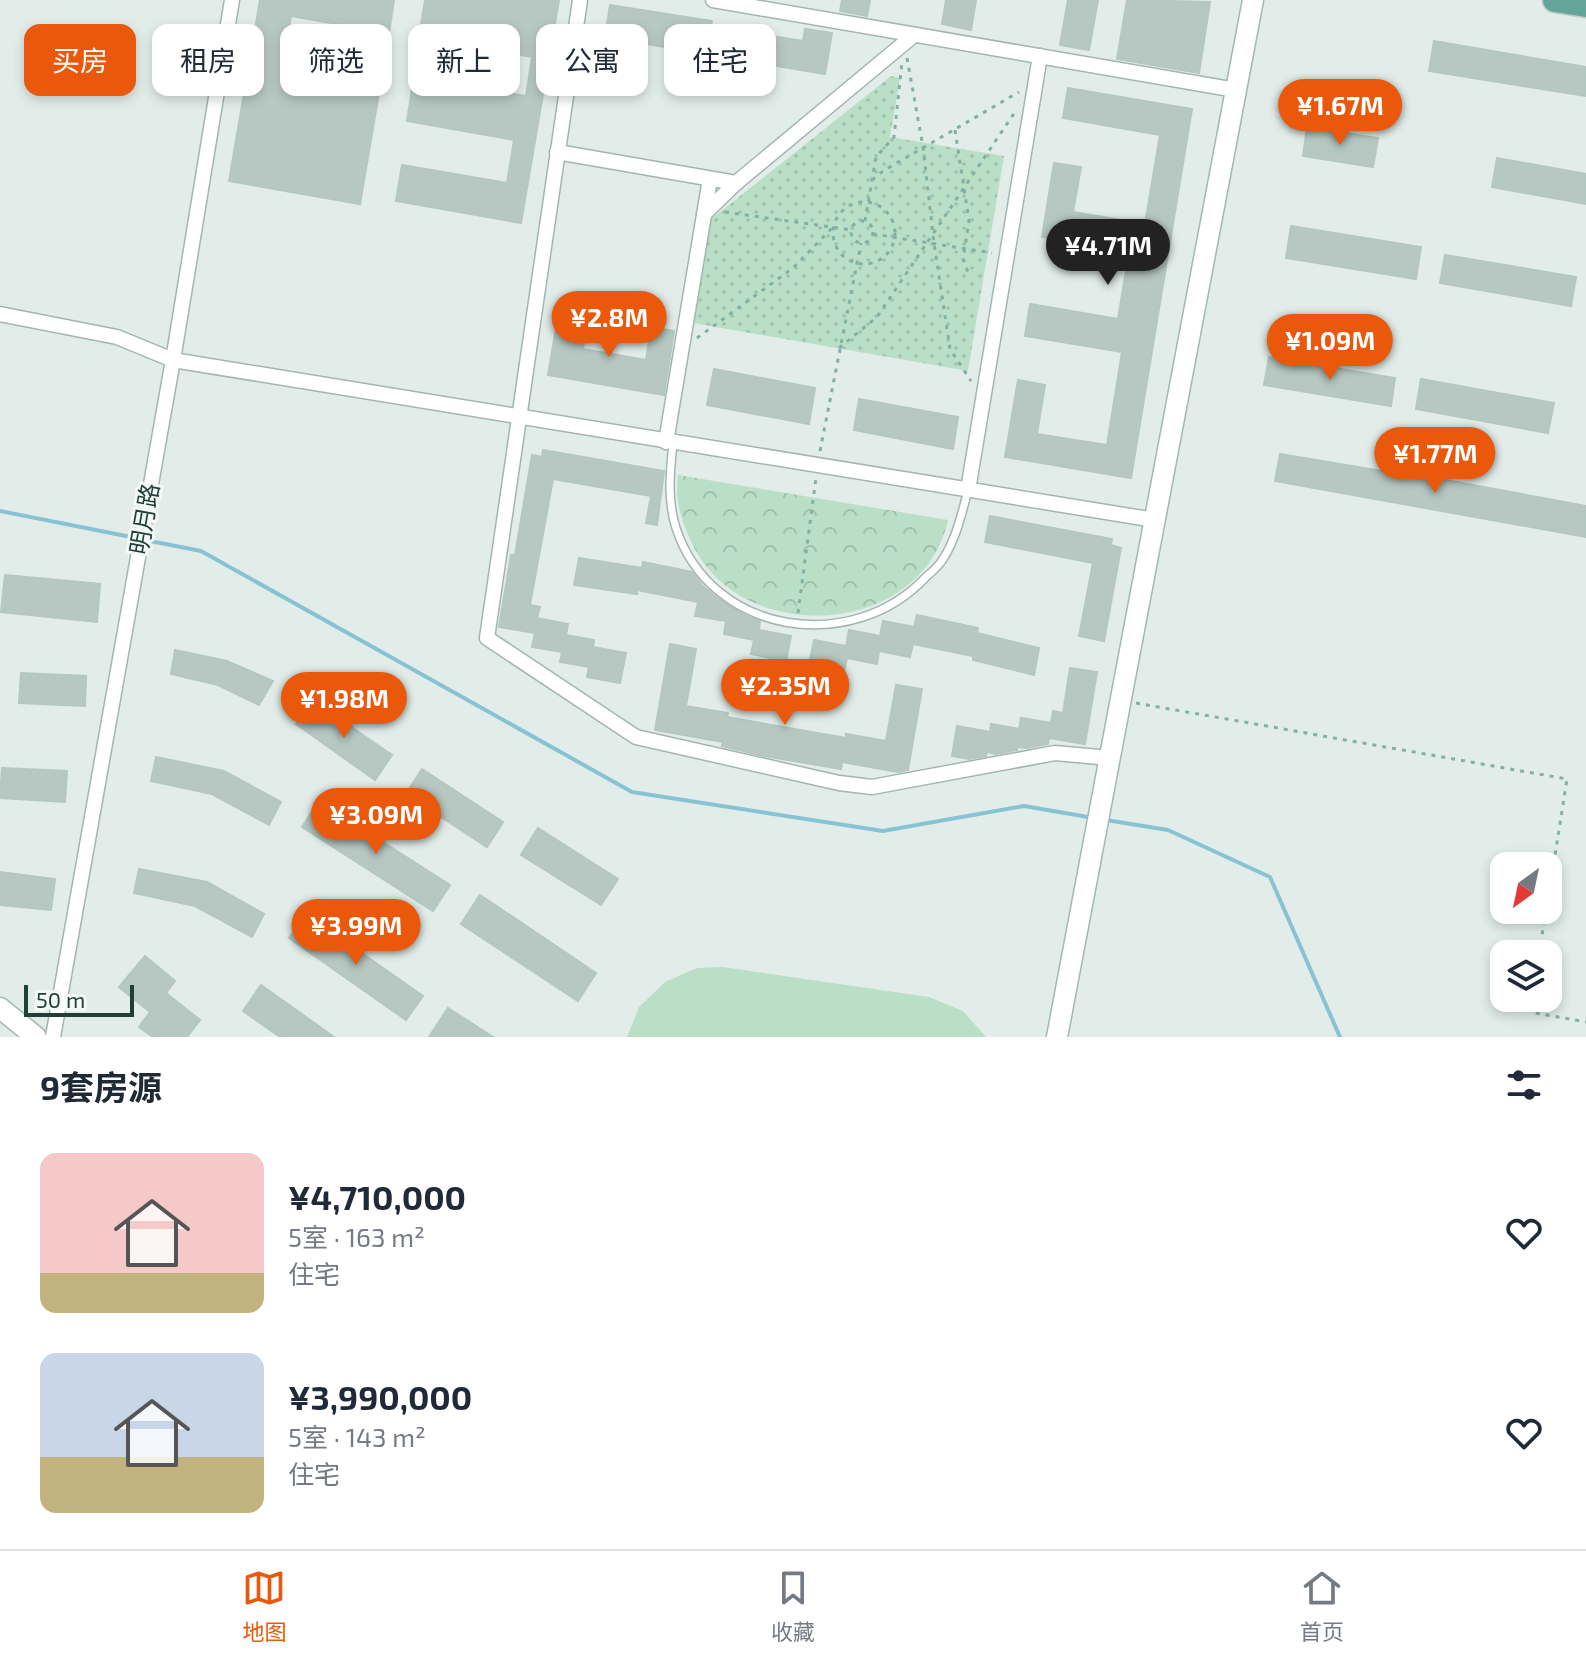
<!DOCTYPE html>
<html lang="zh">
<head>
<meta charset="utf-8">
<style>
	body { margin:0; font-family:"Exo 2","Noto Sans SC",sans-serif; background:#f6f6f7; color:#1f2937; height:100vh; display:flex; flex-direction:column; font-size:30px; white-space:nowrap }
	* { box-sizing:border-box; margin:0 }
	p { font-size:26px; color:#747a83 }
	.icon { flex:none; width:44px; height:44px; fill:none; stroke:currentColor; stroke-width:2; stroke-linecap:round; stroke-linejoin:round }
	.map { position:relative; height:1037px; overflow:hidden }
	.side { display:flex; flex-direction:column; background:#fff; flex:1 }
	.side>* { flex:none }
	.top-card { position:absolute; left:24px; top:24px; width:800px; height:72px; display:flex; gap:16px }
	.needle { width:52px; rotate:213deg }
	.tools { position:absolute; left:1490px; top:852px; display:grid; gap:16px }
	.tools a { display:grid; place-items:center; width:72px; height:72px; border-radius:16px; background:#fff; box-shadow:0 4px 12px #0003; font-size:40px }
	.scale { position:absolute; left:24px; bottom:20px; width:110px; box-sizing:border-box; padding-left:8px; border:4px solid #213f39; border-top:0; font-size:22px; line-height:28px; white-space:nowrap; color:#213f39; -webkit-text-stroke:6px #f3f9f6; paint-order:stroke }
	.price { position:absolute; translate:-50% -68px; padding:0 18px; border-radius:28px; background:#ea580c; color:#fff; font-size:26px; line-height:52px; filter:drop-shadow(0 2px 4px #0008) }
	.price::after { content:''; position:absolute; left:50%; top:48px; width:24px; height:18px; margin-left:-12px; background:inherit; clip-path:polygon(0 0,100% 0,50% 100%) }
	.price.selected { background:#222; color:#fff }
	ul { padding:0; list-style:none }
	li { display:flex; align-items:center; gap:24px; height:200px; padding:0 40px }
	li span { display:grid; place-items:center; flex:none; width:224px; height:160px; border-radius:16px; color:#555 }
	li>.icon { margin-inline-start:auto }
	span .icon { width:96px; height:96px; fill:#fffc; stroke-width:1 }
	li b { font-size:34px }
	h2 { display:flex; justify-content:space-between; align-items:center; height:96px; padding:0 40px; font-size:34px }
	.chip { padding:0 28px; border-radius:16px; background:#fff; box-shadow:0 4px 12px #0003; font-size:28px; line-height:72px }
	.chip.selected { background:#ea580c; color:#fff }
	.tab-bar { display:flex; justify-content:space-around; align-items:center; height:112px; border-top:2px solid #e0e1e3; background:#fff; font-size:22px; color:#747a83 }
	.tab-bar a { display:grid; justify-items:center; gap:4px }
	.tab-bar .selected { color:#ea580c }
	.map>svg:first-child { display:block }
	.grass { fill:url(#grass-dots) }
	.forest { fill:url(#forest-crowns) }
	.pitch { fill:#badfc7 }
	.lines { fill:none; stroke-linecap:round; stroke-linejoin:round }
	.stream { stroke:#88c3d4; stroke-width:4 }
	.building { fill:#b7c8c2; stroke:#b4c7c0; stroke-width:2 }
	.lane-casing { stroke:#a4b5b1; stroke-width:10 }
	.street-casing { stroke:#a4b5b1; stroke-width:17 }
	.secondary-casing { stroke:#a0b9b2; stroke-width:23 }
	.primary-casing { stroke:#c1c9c8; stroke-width:27 }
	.path { stroke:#81b1a6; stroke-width:3; stroke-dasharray:4 6; stroke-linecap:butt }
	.lane { stroke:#fff; stroke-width:7 }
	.street { stroke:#fff; stroke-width:14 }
	.secondary { stroke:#fff; stroke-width:20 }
	.primary { stroke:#65a498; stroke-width:24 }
	.labels { text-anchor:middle; stroke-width:6; stroke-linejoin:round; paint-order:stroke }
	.street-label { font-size:24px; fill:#213f39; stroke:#f3f9f6 }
</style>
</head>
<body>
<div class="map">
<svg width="1586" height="1037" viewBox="0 0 1586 1037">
	<defs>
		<pattern id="grass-dots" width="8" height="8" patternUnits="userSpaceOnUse" patternTransform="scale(2)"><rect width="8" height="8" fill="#badfc7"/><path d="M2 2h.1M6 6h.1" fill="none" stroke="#a0c0ac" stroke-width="1.8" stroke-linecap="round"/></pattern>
		<pattern id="forest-crowns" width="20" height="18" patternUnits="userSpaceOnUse" patternTransform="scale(2)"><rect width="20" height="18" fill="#badfc7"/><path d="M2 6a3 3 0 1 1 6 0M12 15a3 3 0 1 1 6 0" fill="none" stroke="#a0c0ac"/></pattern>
	</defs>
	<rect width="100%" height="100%" fill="#e2ede9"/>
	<!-- grass -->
	<path class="grass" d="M891,76L900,78L890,137L1004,156L968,371L693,323L710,220Z"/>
	<!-- forest -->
	<path class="forest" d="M678,475L948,520C922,639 737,649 690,539C680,517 675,499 678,475Z"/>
	<!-- pitch -->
	<path class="pitch" d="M723,967L929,997L963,1011L986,1037H627L639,1007L665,982L697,968Z"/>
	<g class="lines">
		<!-- stream -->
		<g class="stream">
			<path d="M0,511L136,538"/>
			<path d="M145,540L201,551L632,792L883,831L1024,806L1094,818"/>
			<path d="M1106,820L1168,830L1270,877L1340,1037"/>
		</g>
	</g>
	<!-- building -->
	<g class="building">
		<path d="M260,0H394L389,33L291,16L282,70L380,87L360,204L229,181Z"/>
		<path d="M425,0H559L521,223L396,201L402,165L507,183L514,140L407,121L414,77L526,96L532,57L419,37Z"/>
		<path d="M842,0H870L867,16L840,11Z"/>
		<path d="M946,0H976L971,30L942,24Z"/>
		<path d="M1068,0H1098L1089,50L1060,45Z"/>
		<path d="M1127,0L1210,2L1199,73L1117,59Z"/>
		<path d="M610,5L712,21L711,26L803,41L805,29L832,33L825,74L605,37Z"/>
		<path d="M1434,41L1586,67V96L1429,71Z"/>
		<path d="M1068,88L1192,109L1131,478L1005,457L1018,380L1045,385L1037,434L1107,445L1122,352L1025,336L1030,304L1118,319L1129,252L1042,237L1054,163L1081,167L1073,212L1145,224L1160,135L1063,118Z"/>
		<path d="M1307,127L1378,138L1373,167L1303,156Z"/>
		<path d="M1497,158L1586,174V204L1492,187Z"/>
		<path d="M1291,226L1421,247L1416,279L1286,258Z"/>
		<path d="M1445,255L1576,277L1571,306L1440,283Z"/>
		<path d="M559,311L588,316L583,349L646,360L651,327L674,331L664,395L548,375Z"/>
		<path d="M1269,357L1395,378L1391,406L1264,385Z"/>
		<path d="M714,369L815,388L809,424L707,405Z"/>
		<path d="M1421,379L1554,403L1548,433L1416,409Z"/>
		<path d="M859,399L958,417L953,449L854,430Z"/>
		<path d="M543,450L664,471L657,525L646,523L651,496L553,479L530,605L540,607L537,618L568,624L566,635L594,640L593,647L626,653L620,683L587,677L589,667L560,662L562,652L532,647L535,633L499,627L511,555H515L532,455L542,457Z"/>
		<path d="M1280,454L1418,477L1419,475L1586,506V537L1275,481Z"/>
		<path d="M990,516L1112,539L1111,545L1121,548L1104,641L1079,636L1093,563L985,542Z"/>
		<path d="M579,558L642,568L643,562L692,572L703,586L716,597L748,617L760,621L759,630L791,636L786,661L751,654L754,640L724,634L726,621L695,616L698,602L637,590V594L574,585Z"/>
		<path d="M5,575L100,584L97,622L1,612Z"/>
		<path d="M917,615L978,628L977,633L1039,648L1034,675L973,660V656L913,644L910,657L879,651L877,664L847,658L844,672L809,665L814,640L846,646L849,630L880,636L883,621L914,627Z"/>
		<path d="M670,644L696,649L686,706L728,713L727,717L846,738V734L886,741L896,685L922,689L908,770L898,772L842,762L841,769L764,756L722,746L723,742L655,730Z"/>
		<path d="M175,650L227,661L273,681L259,705L218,685L171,674Z"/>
		<path d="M1070,668L1097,672L1085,744L1049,738L1048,744L1027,748L1017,747V750L996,754L987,752L986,756L969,759L952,756L957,726L990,732L991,724L1019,729L1021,718L1051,723L1053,711L1063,713Z"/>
		<path d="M21,673L86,676L85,706L19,703Z"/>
		<path d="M312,700L392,755L375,780L296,724Z"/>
		<path d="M156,757L224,771L281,802L269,825L212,794L151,781Z"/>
		<path d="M2,768L67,771L65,802L0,798Z"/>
		<path d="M422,769L503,822L487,847L406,794Z"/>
		<path d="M319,801L450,885L433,911L302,827Z"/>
		<path d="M538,828L618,879L601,905L521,855Z"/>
		<path d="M139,869L207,882L264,914L252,937L195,906L134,893Z"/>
		<path d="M0,872L55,879L51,910L0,905Z"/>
		<path d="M480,895L596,973L578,1001L461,924Z"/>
		<path d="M306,914L423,996L406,1020L289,938Z"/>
		<path d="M145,956L175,981L166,993L200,1020L187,1037H153L139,1027L150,1012L119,987Z"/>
		<path d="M261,985L334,1037H280L243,1011Z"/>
		<path d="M448,1008L493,1037H429Z"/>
	</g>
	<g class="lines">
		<defs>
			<path id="lane" d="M673,443C670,472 667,500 676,528C711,635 852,656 926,577C932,572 939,566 943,559C956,539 962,513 968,490"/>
			<g id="street">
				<path d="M580,0L487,638L636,737L839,783L872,787L1055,753L1110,758"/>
				<path d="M713,0L1236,90"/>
				<path d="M557,152L736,183L914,35"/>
				<path d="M704,214L736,183"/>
				<path d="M0,314L117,337L173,360L1155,520"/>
				<path d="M666,442L710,179"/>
				<path d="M968,490L1040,56"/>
				<path d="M53,1037L173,360L232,0"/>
			</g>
			<g id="secondary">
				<path d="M0,1008L36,1037"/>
				<path d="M1057,1037L1253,0"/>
			</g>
			<path id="primary" d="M1555,0L1586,5"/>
		</defs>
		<!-- lane casing -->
		<use href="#lane" class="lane-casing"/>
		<!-- street casing -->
		<use href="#street" class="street-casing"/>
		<!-- secondary casing -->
		<use href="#secondary" class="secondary-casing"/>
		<!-- primary casing -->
		<use href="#primary" class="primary-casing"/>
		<!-- path -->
		<g class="path">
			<path d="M907,58L923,147L934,243L950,349L971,381"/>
			<path d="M955,130L969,221L963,259L969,275"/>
			<path d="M872,180L883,171L1019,92"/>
			<circle cx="864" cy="233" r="31"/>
			<path d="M725,212L852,230"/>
			<path d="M865,221L876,157L894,137L902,62"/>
			<circle cx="862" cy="232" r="11"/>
			<path d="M873,234L992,253"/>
			<path d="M697,338L793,268L833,227"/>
			<path d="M839,348L877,317L1015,112"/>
			<path d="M820,451L861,243"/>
			<path d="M798,613L816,478"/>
			<path d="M1136,703L1567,779L1548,900"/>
			<path d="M1539,954L1546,910"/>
			<path d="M1532,998L1530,1012L1586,1022"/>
		</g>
		<!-- lane -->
		<use href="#lane" class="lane"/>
		<!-- street -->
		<use href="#street" class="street"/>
		<!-- secondary -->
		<use href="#secondary" class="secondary"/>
		<!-- primary -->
		<use href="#primary" class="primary"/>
	</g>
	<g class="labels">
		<!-- street labels -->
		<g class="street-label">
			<text transform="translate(145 519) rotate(-80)" y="8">明月路</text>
		</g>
	</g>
</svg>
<div class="tools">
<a><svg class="needle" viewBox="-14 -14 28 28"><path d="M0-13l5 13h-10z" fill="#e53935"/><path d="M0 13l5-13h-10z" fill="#747a83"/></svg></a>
<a><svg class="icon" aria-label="layers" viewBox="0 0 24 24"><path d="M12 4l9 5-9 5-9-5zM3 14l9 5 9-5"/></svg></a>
</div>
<div class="scale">50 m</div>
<b class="price" style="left:1340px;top:147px">¥1.67M</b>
<b class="price selected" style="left:1108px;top:287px">¥4.71M</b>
<b class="price" style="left:609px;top:359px">¥2.8M</b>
<b class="price" style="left:1330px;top:382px">¥1.09M</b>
<b class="price" style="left:1435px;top:495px">¥1.77M</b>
<b class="price" style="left:785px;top:727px">¥2.35M</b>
<b class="price" style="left:344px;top:740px">¥1.98M</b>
<b class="price" style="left:376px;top:856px">¥3.09M</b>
<b class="price" style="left:356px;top:967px">¥3.99M</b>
<div class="top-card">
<a class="chip selected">买房</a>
<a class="chip">租房</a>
<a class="chip">筛选</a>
<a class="chip">新上</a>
<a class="chip">公寓</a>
<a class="chip">住宅</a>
</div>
</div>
<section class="side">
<h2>9套房源<svg class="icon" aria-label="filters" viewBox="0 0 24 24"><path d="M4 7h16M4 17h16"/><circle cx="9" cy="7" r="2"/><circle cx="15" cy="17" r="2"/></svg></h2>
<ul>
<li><span style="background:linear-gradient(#f6c9c9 75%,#c2b280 0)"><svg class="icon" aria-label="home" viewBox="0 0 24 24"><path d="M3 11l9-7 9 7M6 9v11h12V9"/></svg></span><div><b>¥4,710,000</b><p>5室 · 163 m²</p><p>住宅</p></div><svg class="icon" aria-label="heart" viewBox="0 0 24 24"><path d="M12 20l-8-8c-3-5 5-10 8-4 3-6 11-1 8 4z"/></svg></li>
<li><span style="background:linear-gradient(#c9d6e8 65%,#c2b280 0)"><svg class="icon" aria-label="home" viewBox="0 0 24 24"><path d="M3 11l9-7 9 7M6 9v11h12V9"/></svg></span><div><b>¥3,990,000</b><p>5室 · 143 m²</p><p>住宅</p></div><svg class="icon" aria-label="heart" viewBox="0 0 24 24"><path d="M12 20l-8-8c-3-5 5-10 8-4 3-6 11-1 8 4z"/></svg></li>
</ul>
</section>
<nav class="tab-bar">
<a class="selected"><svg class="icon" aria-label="map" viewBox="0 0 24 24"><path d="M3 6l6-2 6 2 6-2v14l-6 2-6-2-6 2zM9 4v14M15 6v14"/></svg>地图</a>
<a><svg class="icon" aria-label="saved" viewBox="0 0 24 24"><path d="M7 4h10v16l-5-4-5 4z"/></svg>收藏</a>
<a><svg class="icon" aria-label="home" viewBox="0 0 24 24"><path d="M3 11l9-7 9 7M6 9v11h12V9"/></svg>首页</a>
</nav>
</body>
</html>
